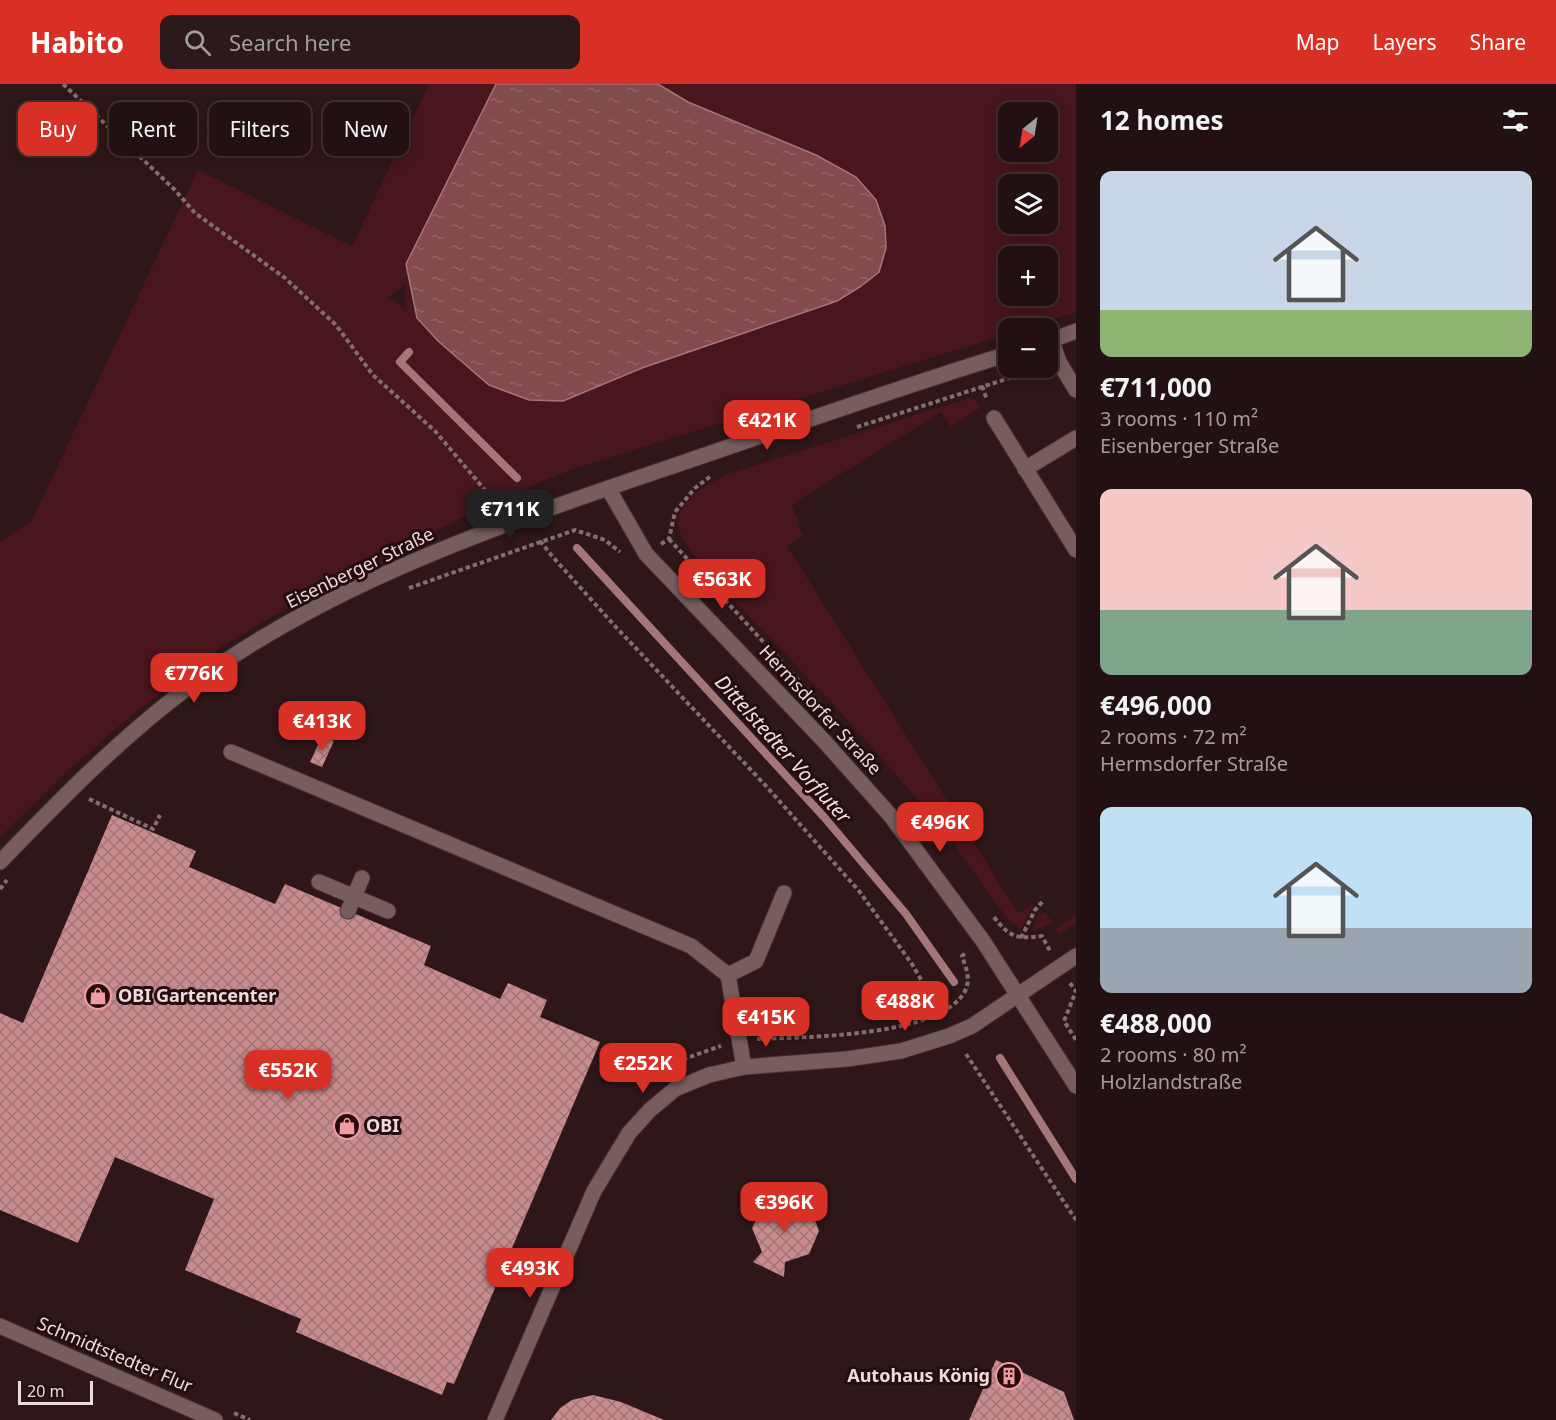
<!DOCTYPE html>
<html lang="en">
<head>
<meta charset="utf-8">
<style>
	body { margin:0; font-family:"Noto Sans",sans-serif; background:#2b191b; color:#f1f3f6; height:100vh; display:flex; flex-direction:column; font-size:22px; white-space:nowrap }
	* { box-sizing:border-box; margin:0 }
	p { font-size:20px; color:#a39d9f }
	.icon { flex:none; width:33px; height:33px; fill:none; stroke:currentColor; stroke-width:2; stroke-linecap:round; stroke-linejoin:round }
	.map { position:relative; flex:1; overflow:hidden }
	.side { display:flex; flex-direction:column; background:#231012; width:480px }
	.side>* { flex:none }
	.hud { position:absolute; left:18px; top:18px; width:570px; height:54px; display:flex; gap:12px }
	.needle { width:39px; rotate:210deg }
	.buttons { position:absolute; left:998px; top:18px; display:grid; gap:12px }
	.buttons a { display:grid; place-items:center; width:60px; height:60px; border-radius:12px; background:#231012; box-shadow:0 3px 15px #0003,0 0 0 2px #403032; font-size:30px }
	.scale { position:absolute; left:18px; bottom:15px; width:75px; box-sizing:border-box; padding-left:6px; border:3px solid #eddada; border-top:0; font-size:16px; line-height:21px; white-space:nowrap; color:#eddada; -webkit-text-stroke:4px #250d0f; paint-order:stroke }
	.price { position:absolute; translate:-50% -51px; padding:0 14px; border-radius:12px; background:#d93025; color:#fff; font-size:20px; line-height:39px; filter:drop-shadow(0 2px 3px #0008) }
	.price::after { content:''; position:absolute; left:50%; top:36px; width:18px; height:14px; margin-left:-9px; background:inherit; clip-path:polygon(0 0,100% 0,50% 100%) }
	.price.on { background:#222; color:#fff }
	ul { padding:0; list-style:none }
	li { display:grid; align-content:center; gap:12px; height:318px; padding:0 24px }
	li span { display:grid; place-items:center; height:186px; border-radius:12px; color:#555 }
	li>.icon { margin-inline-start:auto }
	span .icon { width:108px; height:108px; fill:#fffc; stroke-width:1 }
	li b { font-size:26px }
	h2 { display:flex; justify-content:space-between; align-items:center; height:72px; padding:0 24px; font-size:26px }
	.pill { padding:0 21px; border-radius:12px; background:#231012; box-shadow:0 3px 15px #0003,0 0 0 2px #403032; font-size:21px; line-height:54px }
	.pill.on { background:#d93025; color:#fff }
	header { display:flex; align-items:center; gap:36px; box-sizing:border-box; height:84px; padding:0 30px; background:#d93025; color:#fff }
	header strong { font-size:28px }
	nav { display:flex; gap:33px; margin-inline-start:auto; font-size:21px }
	.search { width:420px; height:54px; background:#2b191b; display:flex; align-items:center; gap:15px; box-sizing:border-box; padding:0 21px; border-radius:12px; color:#a39d9f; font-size:22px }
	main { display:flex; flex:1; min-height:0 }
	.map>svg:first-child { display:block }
	.grass { fill:#48161c; fill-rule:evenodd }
	.water { fill:url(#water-ripples); stroke:#a37678; stroke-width:1.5 }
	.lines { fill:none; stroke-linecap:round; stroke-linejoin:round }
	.stream { stroke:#a37678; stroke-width:8 }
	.building { fill:url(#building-cross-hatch) }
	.minor-casing { stroke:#4a3133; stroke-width:17 }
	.path { stroke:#846d6f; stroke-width:4; stroke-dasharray:4.5 3; stroke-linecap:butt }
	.minor { stroke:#775d5e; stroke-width:15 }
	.labels { text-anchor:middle; stroke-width:6; stroke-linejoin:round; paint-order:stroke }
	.street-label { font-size:18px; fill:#eddada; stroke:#250d0f }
	.poi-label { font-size:18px; font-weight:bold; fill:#eddada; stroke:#250d0f; text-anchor:start }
	.water-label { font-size:20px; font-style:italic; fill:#f2dfdf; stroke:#250d0f }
</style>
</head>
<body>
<header>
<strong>Habito</strong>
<div class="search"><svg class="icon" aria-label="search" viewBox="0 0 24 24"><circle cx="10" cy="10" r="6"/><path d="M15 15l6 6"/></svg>Search here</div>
<nav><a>Map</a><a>Layers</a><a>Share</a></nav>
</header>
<main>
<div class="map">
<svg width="1076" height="1336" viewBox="0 0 1076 1336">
	<defs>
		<pattern id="water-ripples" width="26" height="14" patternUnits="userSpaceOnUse" patternTransform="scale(1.5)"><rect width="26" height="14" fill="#834b4e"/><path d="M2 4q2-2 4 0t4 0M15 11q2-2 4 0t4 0" fill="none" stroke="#956467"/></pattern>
		<pattern id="building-cross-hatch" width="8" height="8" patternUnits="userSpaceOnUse" patternTransform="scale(1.5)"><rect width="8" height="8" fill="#c98b8d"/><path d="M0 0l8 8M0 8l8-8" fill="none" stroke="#a27576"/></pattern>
	</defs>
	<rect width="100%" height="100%" fill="#2f1618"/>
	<!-- grass -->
	<g class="grass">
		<path d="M429,0H1076V228L1026,244H1008V250L576,384L508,411L332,499L266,536L220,564L131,632L72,683L0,753V458L31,438L198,86L352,162ZM1008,28H1047V68H1008ZM1008,100H1047V140H1008ZM1008,172H1047V212H1008ZM406,200V226L389,213Z"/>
		<path d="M970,314L976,316L980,324L951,343L941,328L791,421L800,438L797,441L803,451L787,462L1018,829L1034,820L1021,845L1009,837L936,736L843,631L703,483C694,471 682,458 678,442C673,420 711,398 727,390Z"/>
		<path d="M1045,828L1056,844L1076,832V839L1059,850L1051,839L1036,846H1032L1039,829L1041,831Z"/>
	</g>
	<!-- water -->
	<path class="water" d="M496,0H658L688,18L816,71L856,93L876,116L885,142L886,164L879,188L860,203L837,217L642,284L563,317L529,316L489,301L438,257L417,234L406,180Z"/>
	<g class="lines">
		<!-- stream -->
		<g class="stream">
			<path d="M409,268L400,278L517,394"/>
			<path d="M577,464L824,733L906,830L954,898"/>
			<path d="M1000,974L1076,1095"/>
		</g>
	</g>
	<!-- building -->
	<g class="building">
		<path d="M322,652L334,657L322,683L310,678Z"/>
		<path d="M112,731L196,767L189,783L275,820L285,800L431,862L424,881L500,915L508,899L547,916L540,933L600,958L454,1300L447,1298L442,1311L296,1248L301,1235L185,1186L214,1115L115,1073L78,1159L0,1126V929L23,939Z"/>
		<path d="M788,1112L810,1123L819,1147L809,1170L785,1178L784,1193L753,1178L762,1168L752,1144L763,1122Z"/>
		<path d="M996,1276L1064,1308L1074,1336H969Z"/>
		<path d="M593,1311L621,1318L664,1336H551L560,1324L572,1316Z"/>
	</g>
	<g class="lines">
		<defs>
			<g id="minor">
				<path d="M1052,257L1059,278L1076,306"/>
				<path d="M1047,258L1076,247"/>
				<path d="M994,334L1076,466"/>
				<path d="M1025,385L1076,354"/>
				<path d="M608,404L646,470L824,657L890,731L983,857L1076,1002"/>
				<path d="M231,668L691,862L728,891L744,983"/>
				<path d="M0,778C60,716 120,654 190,602C331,497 505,439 670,383C782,345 894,305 1008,270"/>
				<path d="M319,798L388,827"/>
				<path d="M348,827L362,794"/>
				<path d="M728,891L756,877L784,809"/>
				<path d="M0,1242L215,1336"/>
				<path d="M495,1336L594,1107L629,1049L650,1026L675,1005L709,991L744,983L847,975L901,967L949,952L972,942L1076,872"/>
			</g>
		</defs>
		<!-- minor casing -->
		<use href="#minor" class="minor-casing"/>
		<!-- path -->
		<g class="path">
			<path d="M63,0L174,105L195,129L285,194L336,241L373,291L435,347L490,412L498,425"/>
			<path d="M982,302L987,316"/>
			<path d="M857,343L1041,284"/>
			<path d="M669,455L835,636"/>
			<path d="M540,457L552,472L614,541L766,702L859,807L912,880L940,929"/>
			<path d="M661,460L669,455L675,428L695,404L711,392"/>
			<path d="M409,504L575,446L605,456L620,468"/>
			<path d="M850,652L865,669"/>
			<path d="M89,715L153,745L160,731"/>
			<path d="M0,805L7,796"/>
			<path d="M994,833C1010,854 1017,855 1042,852L1050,867"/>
			<path d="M1021,854L1035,826L1043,817"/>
			<path d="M1070,899L1076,907L1064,937L1076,956"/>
			<path d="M757,955C804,953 941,953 965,907C971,895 966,884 962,872L967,868"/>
			<path d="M966,970L1076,1136"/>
			<path d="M670,983L681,976L721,962"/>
			<path d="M234,1329L250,1336"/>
		</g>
		<!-- minor -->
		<use href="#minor" class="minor"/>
	</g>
	<!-- icons -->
	<defs>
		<symbol id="shop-ring" viewBox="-11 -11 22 22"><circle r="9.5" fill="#250d0f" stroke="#f49b9f" stroke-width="1.5"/><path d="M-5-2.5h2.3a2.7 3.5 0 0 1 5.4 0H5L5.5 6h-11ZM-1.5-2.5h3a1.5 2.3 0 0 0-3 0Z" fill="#f49b9f"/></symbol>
		<symbol id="building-ring" viewBox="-11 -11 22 22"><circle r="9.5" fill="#250d0f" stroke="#f49b9f" stroke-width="1.5"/><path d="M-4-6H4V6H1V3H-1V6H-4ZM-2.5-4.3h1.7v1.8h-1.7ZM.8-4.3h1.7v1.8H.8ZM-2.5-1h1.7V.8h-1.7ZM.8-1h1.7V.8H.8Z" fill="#f49b9f"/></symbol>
	</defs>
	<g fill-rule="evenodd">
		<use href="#shop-ring" x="83" y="897" width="30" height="30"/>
		<use href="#shop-ring" x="332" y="1027" width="30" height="30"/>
		<use href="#building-ring" x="994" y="1277" width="30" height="30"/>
	</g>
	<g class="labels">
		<!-- street labels -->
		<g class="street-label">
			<text transform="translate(360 484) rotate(-26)" y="6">Eisenberger Straße</text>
			<text transform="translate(820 626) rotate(47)" y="6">Hermsdorfer Straße</text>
			<text transform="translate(115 1271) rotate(23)" y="6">Schmidtstedter Flur</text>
		</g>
		<!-- poi labels -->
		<g class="poi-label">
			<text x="118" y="918">OBI Gartencenter</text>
			<text x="366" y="1048">OBI</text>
			<text x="990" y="1298" text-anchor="end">Autohaus König</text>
		</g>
		<!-- water labels -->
		<g class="water-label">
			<text transform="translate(783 665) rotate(48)" y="7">Dittelstedter Vorfluter</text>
		</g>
	</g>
</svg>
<div class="buttons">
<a><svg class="needle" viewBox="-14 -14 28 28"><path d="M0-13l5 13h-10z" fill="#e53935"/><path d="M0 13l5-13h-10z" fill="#a39d9f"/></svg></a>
<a><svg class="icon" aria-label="layers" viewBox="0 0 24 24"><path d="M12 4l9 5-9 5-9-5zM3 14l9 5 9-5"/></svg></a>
<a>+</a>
<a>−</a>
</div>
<div class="scale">20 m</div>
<b class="price" style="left:767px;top:367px">€421K</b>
<b class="price on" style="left:510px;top:456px">€711K</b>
<b class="price" style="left:722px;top:526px">€563K</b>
<b class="price" style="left:194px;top:620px">€776K</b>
<b class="price" style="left:322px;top:668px">€413K</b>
<b class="price" style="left:940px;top:769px">€496K</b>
<b class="price" style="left:905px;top:948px">€488K</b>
<b class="price" style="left:766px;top:964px">€415K</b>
<b class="price" style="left:643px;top:1010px">€252K</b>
<b class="price" style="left:288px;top:1017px">€552K</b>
<b class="price" style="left:784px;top:1149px">€396K</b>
<b class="price" style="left:530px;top:1215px">€493K</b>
<div class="hud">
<a class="pill on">Buy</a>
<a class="pill">Rent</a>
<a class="pill">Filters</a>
<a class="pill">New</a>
</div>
</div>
<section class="side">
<h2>12 homes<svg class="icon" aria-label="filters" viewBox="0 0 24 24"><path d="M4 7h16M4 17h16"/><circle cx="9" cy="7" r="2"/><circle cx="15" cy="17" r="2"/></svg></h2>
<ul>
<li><span style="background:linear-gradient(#c9d6e8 75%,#8fb573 0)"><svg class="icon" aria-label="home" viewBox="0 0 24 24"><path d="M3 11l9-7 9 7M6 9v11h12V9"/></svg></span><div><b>€711,000</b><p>3 rooms · 110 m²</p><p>Eisenberger Straße</p></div></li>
<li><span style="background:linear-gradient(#f6c9c9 65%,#7fa58c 0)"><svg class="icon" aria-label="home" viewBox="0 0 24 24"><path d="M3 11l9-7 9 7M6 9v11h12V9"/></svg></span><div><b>€496,000</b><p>2 rooms · 72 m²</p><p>Hermsdorfer Straße</p></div></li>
<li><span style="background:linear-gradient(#bfe0f5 65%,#9aa5b1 0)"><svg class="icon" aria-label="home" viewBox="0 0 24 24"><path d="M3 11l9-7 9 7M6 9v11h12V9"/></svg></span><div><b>€488,000</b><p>2 rooms · 80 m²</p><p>Holzlandstraße</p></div></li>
</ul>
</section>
</main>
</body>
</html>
